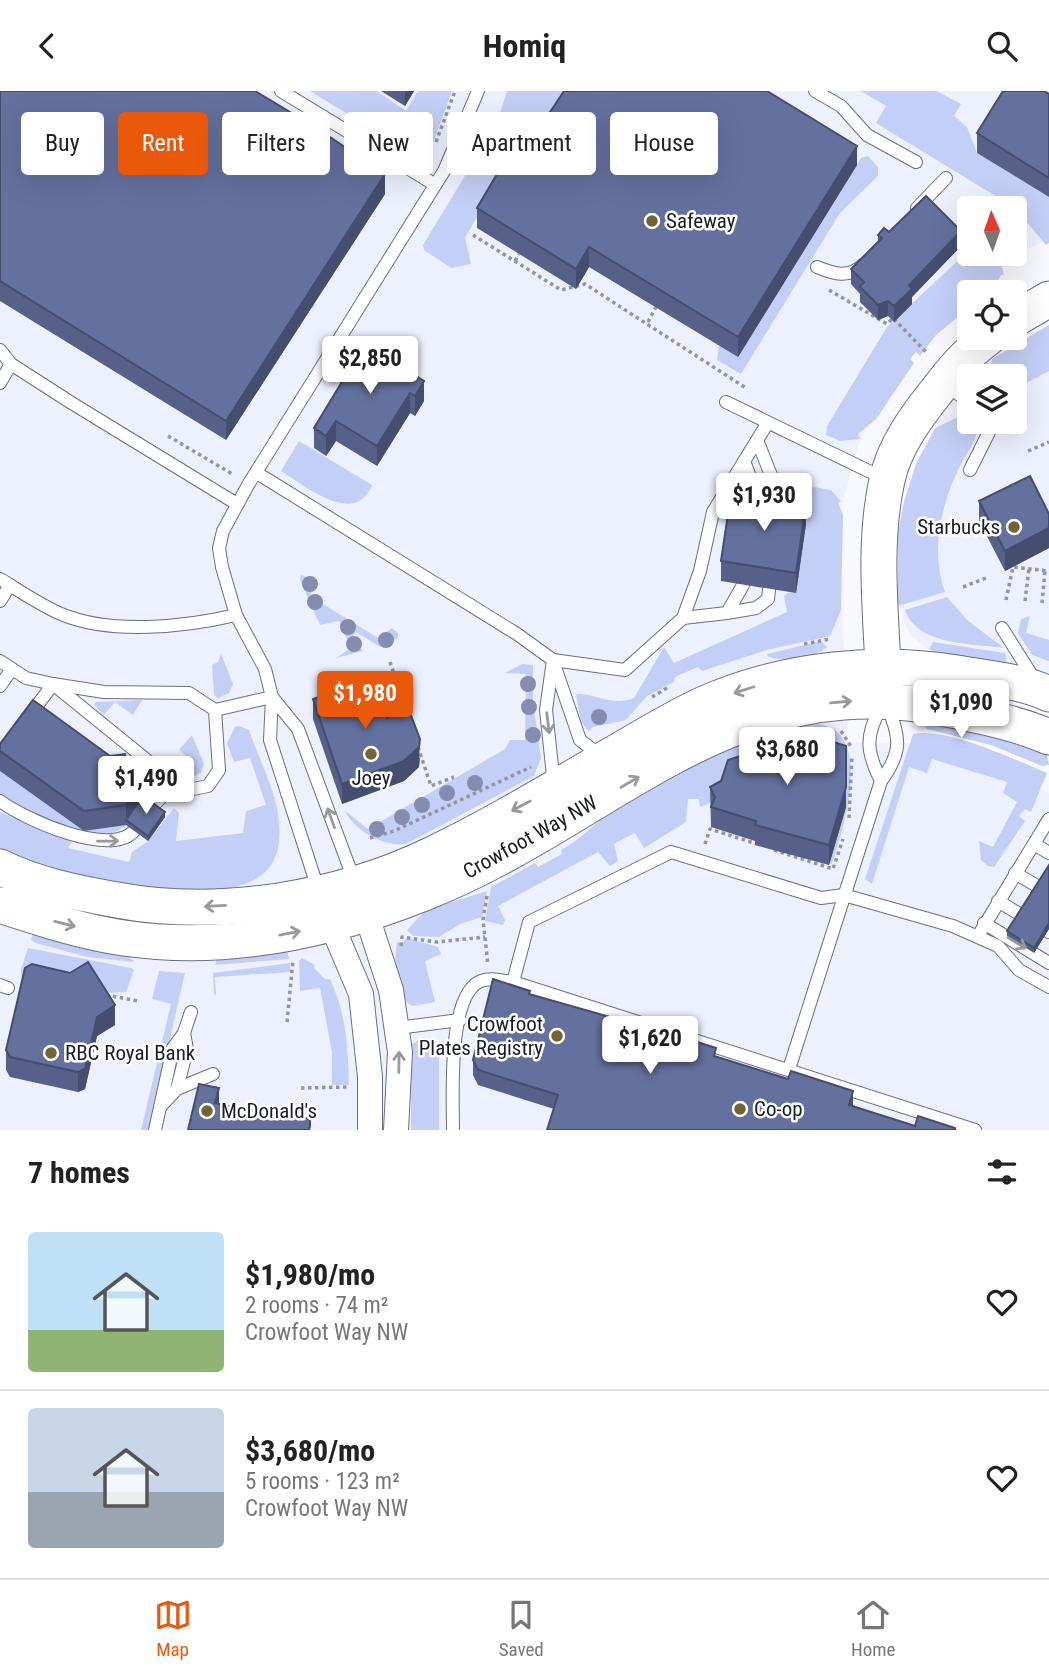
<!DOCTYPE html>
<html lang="en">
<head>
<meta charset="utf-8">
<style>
	body { margin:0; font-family:"Roboto Condensed",sans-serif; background:#f2f2f2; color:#222; height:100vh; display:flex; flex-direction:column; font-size:26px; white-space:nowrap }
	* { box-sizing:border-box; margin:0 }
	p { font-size:23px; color:#767676 }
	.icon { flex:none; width:38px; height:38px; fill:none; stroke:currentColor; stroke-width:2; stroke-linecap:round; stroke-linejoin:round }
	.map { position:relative; height:1039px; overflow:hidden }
	.side { display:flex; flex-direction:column; background:#fff; flex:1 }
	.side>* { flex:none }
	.banner { position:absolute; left:21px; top:21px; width:1008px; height:63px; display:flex; gap:14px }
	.needle { width:46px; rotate:358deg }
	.controls { position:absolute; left:957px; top:105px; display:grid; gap:14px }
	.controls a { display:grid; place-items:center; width:70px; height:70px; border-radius:7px; background:#fff; box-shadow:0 7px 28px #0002; font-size:35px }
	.price { position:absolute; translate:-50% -60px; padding:0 16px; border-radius:7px; background:#fff; color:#222; font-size:23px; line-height:46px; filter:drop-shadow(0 2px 4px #0008) }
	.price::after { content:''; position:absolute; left:50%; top:42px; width:21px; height:16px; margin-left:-10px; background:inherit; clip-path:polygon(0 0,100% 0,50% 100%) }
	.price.selected { background:#ea580c; color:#fff }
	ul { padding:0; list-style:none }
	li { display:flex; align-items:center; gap:21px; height:175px; padding:0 28px }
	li+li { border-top:2px solid #e0e0e0 }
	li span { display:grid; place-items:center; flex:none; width:196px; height:140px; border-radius:7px; color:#555 }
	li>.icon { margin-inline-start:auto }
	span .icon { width:84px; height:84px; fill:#fffc; stroke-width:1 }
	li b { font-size:30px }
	h2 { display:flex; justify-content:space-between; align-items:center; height:84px; padding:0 28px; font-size:30px }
	.chip { padding:0 24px; border-radius:7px; background:#fff; box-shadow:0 7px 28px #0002; font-size:24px; line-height:63px }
	.chip.selected { background:#ea580c; color:#fff }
	header { display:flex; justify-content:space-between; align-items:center; height:91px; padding:0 28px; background:#fff; font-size:32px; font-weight:700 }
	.tab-bar { display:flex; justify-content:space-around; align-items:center; height:98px; border-top:2px solid #e0e0e0; background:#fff; font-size:19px; color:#767676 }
	.tab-bar a { display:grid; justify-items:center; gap:4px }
	.tab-bar .selected { color:#ea580c }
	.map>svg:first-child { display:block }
	.built { fill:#edf1fe; fill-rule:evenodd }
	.green { fill:#c4cff7 }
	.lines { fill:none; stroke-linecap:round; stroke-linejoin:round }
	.lane-casing { stroke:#686f85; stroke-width:14 }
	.street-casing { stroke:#686f85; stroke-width:26 }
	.secondary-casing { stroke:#686f85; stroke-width:37 }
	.path { stroke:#95969d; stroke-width:3.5; stroke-dasharray:3.5 3.5; stroke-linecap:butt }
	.lane { stroke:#fff; stroke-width:12 }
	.street { stroke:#fff; stroke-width:24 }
	.secondary { stroke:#fff; stroke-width:35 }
	.tree { fill:#868caf }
	.wall { fill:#566088 }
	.shaded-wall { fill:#464e6f }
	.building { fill:#64709e; stroke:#464e6f; stroke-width:2 }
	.oneway { stroke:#98999d }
	.poi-dot { fill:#726532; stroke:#fff; stroke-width:2.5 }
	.labels { text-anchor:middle; stroke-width:5; stroke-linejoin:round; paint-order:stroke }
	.poi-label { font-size:21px; fill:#1a1d25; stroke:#fff; text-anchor:start }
	.street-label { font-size:21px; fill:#1a1d25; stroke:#fff }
</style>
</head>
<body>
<header><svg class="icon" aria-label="back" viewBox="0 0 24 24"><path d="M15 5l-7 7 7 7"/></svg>Homiq<svg class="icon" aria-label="search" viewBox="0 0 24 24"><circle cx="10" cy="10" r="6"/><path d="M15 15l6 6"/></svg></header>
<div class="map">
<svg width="1049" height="1039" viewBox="0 0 1049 1039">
	<rect width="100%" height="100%" fill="#f8f9fe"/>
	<!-- built -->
	<g class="built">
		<path d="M0,0H1049V147L996,174L897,275L869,318L838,427L848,651L928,653L1049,702V1039H0ZM970,117H1015V163H970Z"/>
		<path d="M1049,234V587L938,563L924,556L911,544L905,533L896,501L898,442L904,411L916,373L935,337L954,306L969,289L970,331H1015V285H974L992,267Z"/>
	</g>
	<!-- green -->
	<g class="green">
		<path d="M310,0H377L406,20L418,0H452L426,71Z"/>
		<path d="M507,0H577L490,106L465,146L471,173L451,177L424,159L423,154L497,32Z"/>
		<path d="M861,0H937L961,13L954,25L967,36L977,62L1049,106V152L1046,154L1015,117L876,32L886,15Z"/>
		<path d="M868,65L878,76V85L840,122L741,283L717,269L719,254L738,265L861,67Z"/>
		<path d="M969,159L970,163H999L1004,184H1001L992,201H970L969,217L936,244L920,265L916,261L910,268L914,272L876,328L858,343L860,348L840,350L826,344L827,335L887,236Z"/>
		<path d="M1049,234V280L1015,298V285H989L992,268Z"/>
		<path d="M956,327L968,330L977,341C973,356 963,368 957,381C940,418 931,462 945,501L898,515V442L904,411L916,373L935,337Z"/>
		<path d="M299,350L372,394C355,437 304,394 281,380Z"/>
		<path d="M808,395L831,399L841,410L838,412L843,424L841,519L830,545L767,559L702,580L698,576L675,586L674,591L647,605L626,629L593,636L589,640L581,631L576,603C595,602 613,616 634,607L664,556L674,572L787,521L784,505L787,502L796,501L806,433L807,418L801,402Z"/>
		<path d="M301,484L317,489L310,505L378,547L392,537L398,542V547L380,556L356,541L351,547L363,560L336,567L351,557L339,530L320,534L300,489Z"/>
		<path d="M947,506L967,529L1004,557C970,552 918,555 905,519Z"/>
		<path d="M1030,525L1026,542L1049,549V570L1032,564L1018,542L1021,528Z"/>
		<path d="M821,550L827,556C808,570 790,571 768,566L767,563Z"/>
		<path d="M933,551L1005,562L1007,574L938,563L929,558Z"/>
		<path d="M221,563L233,593L229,602L218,607L214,604L212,574L218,571Z"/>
		<path d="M522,573L533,574V612L541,667L534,685L406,753C383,756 355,740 345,720L368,738L505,658L510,649H525L526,583L505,582Z"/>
		<path d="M142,609L133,624L115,611L104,624L94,614L96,611Z"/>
		<path d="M938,628L1042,660L1047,664L1049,674L1042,675L991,654L927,638L924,632Z"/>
		<path d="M818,633C875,640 843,739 832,773L829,772L842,728L722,707L700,716L699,708H688L686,731L644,757L635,742L614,753L618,770L610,775L598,761L498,815L505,829L503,834L485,830L491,796L535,772L538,776L562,763L561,759C585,746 596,730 616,717C677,678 747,643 818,633Z"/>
		<path d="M239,635L249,639C262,678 288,720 277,761C257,839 48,782 0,759V721L72,751L68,757L129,771L132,761L148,750L174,717L179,722L176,750L243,742L246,720L266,714L250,667L234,671L227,652L235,636Z"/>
		<path d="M913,643C946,636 1016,669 1047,682L1031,721L1025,718L1019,725L1025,730L994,776L988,775L981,769L979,750L993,756L1017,711L1003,702L1007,691L932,668L927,682L909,676L872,793L865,788Z"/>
		<path d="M192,644L204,673L201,682L192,686L186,683L194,671L179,659Z"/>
		<path d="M0,680L126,734C96,762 31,721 0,707Z"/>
		<path d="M487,800L482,826L460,833L439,846L413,845L407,839L426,819Z"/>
		<path d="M34,840L127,863L134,871L87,866L36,852L31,849Z"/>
		<path d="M407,847L438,856L441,863L425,870L435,911L412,915C394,905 394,870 397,851L402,852Z"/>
		<path d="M28,857L131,877L134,879L126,901L107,902L27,883L21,886V878Z"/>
		<path d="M287,859L289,868L215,874L218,865Z"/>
		<path d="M302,867L315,874L314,877L325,888H330C346,922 348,956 349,994H332V961L320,897L300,900L299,870Z"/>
		<path d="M290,872V881L215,886L216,903L214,904L213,882Z"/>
		<path d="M159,880L185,882L149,1039H141L171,913L152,908Z"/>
		<path d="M424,946L434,950L439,961V1039H411V954Z"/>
	</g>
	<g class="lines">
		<defs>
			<g id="lane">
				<path d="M281,0L434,93"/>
				<path d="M815,0L841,15L867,44L916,71"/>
				<path d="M917,117L946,87"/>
				<path d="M817,176C834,183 849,188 864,173"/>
				<path d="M0,259L11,273L70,311L237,413"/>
				<path d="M0,292L11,273"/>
				<path d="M945,293L970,312"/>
				<path d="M726,311L883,387"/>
				<path d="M757,349L779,404L778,425"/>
				<path d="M744,370L750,386L751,421"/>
				<path d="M970,379L994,331"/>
				<path d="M257,382L517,543L553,569L625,579L683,527L700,480L713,421L767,333"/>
				<path d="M0,488C20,500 40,514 61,523C111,544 185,536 236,524"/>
				<path d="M0,510L10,494"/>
				<path d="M727,522L756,517L768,508L771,481"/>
				<path d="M683,527L727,522L743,494L745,477"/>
				<path d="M1002,537L1036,591"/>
				<path d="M553,569L546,619L554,694"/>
				<path d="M0,570L26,587L53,593L104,601L189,602L215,619L272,606"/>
				<path d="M554,573L580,649L602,666"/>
				<path d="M0,595L12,578"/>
				<path d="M272,606L298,638L354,789"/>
				<path d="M881,616C865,645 866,660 881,690"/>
				<path d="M30,624L53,593L175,692L193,698L208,695L219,679L215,619"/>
				<path d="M0,710C24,728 110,767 134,740"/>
				<path d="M152,716L175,692"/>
				<path d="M1034,753L1049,762"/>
				<path d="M1015,782L1049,802"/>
				<path d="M319,801L270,649L272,606L265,578L236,524L222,476L219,457L223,440L248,394L444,80L478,0"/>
				<path d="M998,810L1049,841"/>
				<path d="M984,832L1049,872"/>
				<path d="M978,845L1049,728"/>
				<path d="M513,891L975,1039"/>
				<path d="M0,894L8,897"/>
				<path d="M397,937L460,929"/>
				<path d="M789,978L881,690C902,662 901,646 887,615"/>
				<path d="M177,998L187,958L184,942"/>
				<path d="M161,1015L177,998L213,983"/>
				<path d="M155,1039L173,957L184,942L191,921"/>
				<path d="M453,1039C453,1007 447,903 481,890C491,886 503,890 513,891L529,831L671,761L821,807L844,804L953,835L998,855L1019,879L1049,896"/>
			</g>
			<g id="street">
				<path d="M361,807L391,899L400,961L396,1039"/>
				<path d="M325,818L361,903L370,986V1039"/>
			</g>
			<g id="secondary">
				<path d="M1015,228L1049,208"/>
				<path d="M884,599C882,530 872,457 887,389C894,356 916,326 936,301C952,280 967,262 988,247"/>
				<path d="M0,776C36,794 78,802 117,809C219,828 340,808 433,763C493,734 551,699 608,666C642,647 675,625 711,610C788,578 875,569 957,582C987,587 1021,590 1049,603"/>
				<path d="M0,814C40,827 82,841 124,847C226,862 329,840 424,802C610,729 727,573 947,618C981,625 1017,632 1049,646"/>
			</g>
		</defs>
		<!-- lane casing -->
		<use href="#lane" class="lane-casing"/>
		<!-- street casing -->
		<use href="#street" class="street-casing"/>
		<!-- secondary casing -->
		<use href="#secondary" class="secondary-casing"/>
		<!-- path -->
		<g class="path">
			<path d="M436,51L455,0"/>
			<path d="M473,144L561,199L585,193L746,297"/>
			<path d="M515,170L519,163"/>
			<path d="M829,199L887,233L893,227L926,261"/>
			<path d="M648,231L656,216"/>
			<path d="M168,345L234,384"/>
			<path d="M1028,360L1049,351"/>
			<path d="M963,496L989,486"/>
			<path d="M1006,509L1013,476L1049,480"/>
			<path d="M1025,510L1029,478"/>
			<path d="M1042,512L1045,480"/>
			<path d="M804,553L830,548"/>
			<path d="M390,571L408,625"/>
			<path d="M652,606L667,597"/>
			<path d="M841,640L852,657"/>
			<path d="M418,656L431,695L454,686"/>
			<path d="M849,727L852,665"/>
			<path d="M370,747L394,740L531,676"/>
			<path d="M705,753L710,738L757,753"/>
			<path d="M774,759L833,778L843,748"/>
			<path d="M487,805L483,829L488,874"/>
			<path d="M401,855L402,846L437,851L485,846"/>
			<path d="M106,904L138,910"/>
			<path d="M287,931L293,869"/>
			<path d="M301,997L349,996"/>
		</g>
		<!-- lane -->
		<use href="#lane" class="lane"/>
		<!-- street -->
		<use href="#street" class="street"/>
		<!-- secondary -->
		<use href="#secondary" class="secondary"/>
	</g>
	<!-- trees -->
	<g class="tree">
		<circle cx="310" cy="493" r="8"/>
		<circle cx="315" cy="511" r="8"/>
		<circle cx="348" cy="536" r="8"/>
		<circle cx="386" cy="549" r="8"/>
		<circle cx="354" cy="553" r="8"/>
		<circle cx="528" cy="593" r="8"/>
		<circle cx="529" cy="616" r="8"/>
		<circle cx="599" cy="626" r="8"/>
		<circle cx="533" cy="644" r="8"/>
		<circle cx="475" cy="692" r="8"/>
		<circle cx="447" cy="702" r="8"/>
		<circle cx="422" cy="714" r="8"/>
		<circle cx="402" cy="726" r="8"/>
		<circle cx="377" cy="738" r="8"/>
	</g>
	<!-- wall -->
	<g class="wall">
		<path d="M0,0L385,103L226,349L0,210Z"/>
		<path d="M381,0H414L405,15Z"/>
		<path d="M1049,3V106L977,62V42Z"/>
		<path d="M517,71L857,74L738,266L589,176L576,198L477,137V117Z"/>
		<path d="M878,144L961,155L912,206V213L894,231L888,225L878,229L860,211V203L851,193V178L878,151Z"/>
		<path d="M365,253L424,310L415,325L410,322L377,375L336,350L326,365L314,357V337Z"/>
		<path d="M979,410L1049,423V457L1005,480L979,430Z"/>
		<path d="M806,433L796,502L721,490V470Z"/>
		<path d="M313,608L382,614L393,625L420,668L419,676L404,690L342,713L313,628Z"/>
		<path d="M0,653L127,678L143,705L165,726L148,750L126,734L84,740L0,680Z"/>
		<path d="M710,696L846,716L829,774L755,754V750L711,736Z"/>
		<path d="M1049,774V838L1034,862L1007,845V840Z"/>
		<path d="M530,903L617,940L649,950L716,965L853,1015L915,1035L955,1039L554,1018L478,994L473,984V969Z"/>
		<path d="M115,934L97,945L85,998L78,1001L10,986L6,979V959Z"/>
	</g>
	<!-- shaded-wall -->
	<g class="shaded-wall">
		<path d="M405,0H414L405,15Z"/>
		<path d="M857,55V74L738,266V246Z"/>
		<path d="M385,83V103L226,349V330Z"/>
		<path d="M961,140V155L912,206V213L894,231V215L909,194Z"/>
		<path d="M589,156V176L576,198V178Z"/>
		<path d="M888,210V225L878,229V214Z"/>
		<path d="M424,290V310L415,325V305Z"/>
		<path d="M410,302V322L377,375V355Z"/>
		<path d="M336,330V350L326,365V345Z"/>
		<path d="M806,413V433L796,502V482Z"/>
		<path d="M1049,437V457L1005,480V460Z"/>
		<path d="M420,648L419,676L404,690L342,713V693Z"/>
		<path d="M846,655V716L829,774V754Z"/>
		<path d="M143,691V710L126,729V714Z"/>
		<path d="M165,721V726L148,750V745Z"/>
		<path d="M1049,832V838L1034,862V857Z"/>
		<path d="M115,914V934L97,945L85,998L78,1001V981L97,926Z"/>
		<path d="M219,997V1012L215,1028V1012Z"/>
		<path d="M853,1000V1015L849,1014Z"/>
	</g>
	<!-- building -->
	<g class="building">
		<path d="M0,0H255L315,36L385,83L226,330L0,190Z"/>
		<path d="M564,0H767L857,55L738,246L589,156L576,178L477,117L507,66L517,71Z"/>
		<path d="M1003,0H1044L1049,3V87L977,42Z"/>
		<path d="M926,105L961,140L909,194L912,198L894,215L888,210L878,214L860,196L864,191L851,178L882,147L878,144L884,137L889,141Z"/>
		<path d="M365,253L424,290L415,305L410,302L377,355L336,330L326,345L314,337Z"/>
		<path d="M1030,385L1049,423V437L1005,460L979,410Z"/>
		<path d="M731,403L806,413L796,482L721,470Z"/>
		<path d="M372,586L382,614L386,612L393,621L386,627L409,619L420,648L419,656L404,670L342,693L313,608Z"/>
		<path d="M33,609L110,665L125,663L127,678L143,691L126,714L84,720L0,660V653Z"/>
		<path d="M808,643L846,655V696L829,754L755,734L756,730L711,716L715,706L710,696L721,690L728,669Z"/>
		<path d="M143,705L165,721L148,745L126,729Z"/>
		<path d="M1049,774V832L1034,857L1007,840Z"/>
		<path d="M88,871L115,914L97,926L85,978L78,981L10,966L6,959L25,877L32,873L70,882Z"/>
		<path d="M493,888L530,900L529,903L617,928L613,939L649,950L653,937L716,957L714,965L788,988L791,980L853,1000L849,1014L915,1035L918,1025L955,1037V1039H547L558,1004L478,979L473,969Z"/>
		<path d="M199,993L219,997L215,1012L287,1027L288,1022L310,1028V1035L309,1039H188Z"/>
	</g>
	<!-- one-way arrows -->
	<defs><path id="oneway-shaft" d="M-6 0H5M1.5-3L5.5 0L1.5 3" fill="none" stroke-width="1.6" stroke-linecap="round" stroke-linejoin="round" transform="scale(1.75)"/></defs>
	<g class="oneway">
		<use href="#oneway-shaft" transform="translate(744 599) rotate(162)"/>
		<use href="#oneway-shaft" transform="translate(841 611) rotate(-5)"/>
		<use href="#oneway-shaft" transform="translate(548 632) rotate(83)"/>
		<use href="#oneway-shaft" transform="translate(630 691) rotate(-31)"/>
		<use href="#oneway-shaft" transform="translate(521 715) rotate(152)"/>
		<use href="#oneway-shaft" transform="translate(331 727) rotate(-110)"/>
		<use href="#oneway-shaft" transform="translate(108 750) rotate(-1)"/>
		<use href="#oneway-shaft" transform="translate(215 815) rotate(177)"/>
		<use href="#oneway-shaft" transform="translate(65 833) rotate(14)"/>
		<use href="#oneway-shaft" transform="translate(290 842) rotate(-11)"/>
		<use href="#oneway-shaft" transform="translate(1017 852) rotate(31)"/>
		<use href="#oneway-shaft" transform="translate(399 971) rotate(-89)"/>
	</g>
	<!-- markers -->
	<g class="poi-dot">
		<circle cx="652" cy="130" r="7"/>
		<circle cx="1014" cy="436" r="7"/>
		<circle cx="371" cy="663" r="7"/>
		<circle cx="557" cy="945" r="7"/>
		<circle cx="51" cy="962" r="7"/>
		<circle cx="740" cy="1018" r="7"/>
		<circle cx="207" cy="1020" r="7"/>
	</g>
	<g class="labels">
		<!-- poi labels -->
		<g class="poi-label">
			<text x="666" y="137">Safeway</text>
			<text x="1000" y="443" text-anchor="end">Starbucks</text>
			<text x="371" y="694" text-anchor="middle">Joey</text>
			<text x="543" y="940" text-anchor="end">Crowfoot<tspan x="543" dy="24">Plates Registry</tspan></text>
			<text x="65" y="969">RBC Royal Bank</text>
			<text x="754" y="1025">Co-op</text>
			<text x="221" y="1027">McDonald's</text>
		</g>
		<!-- street labels -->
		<g class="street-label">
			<text transform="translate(530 746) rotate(-29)" y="7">Crowfoot Way NW</text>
		</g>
	</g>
</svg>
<div class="controls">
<a><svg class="needle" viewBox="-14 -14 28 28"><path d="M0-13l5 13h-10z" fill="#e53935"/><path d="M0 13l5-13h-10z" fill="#767676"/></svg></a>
<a><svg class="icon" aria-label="locate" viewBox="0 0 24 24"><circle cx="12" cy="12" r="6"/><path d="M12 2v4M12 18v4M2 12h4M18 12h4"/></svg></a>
<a><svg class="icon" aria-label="layers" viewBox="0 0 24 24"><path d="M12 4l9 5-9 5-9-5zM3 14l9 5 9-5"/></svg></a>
</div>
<b class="price" style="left:370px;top:305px">$2,850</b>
<b class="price" style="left:764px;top:442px">$1,930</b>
<b class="price selected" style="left:365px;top:640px">$1,980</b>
<b class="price" style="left:961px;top:649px">$1,090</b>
<b class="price" style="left:787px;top:696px">$3,680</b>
<b class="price" style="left:146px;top:725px">$1,490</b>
<b class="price" style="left:650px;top:985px">$1,620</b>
<div class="banner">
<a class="chip">Buy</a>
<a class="chip selected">Rent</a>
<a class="chip">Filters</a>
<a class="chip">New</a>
<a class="chip">Apartment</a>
<a class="chip">House</a>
</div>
</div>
<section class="side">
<h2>7 homes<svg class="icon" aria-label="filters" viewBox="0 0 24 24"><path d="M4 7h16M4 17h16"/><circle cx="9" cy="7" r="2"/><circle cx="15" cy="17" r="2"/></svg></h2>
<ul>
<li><span style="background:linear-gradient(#bfe0f5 70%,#8fb573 0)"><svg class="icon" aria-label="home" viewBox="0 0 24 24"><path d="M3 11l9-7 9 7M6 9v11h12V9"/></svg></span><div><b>$1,980/mo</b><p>2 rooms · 74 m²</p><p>Crowfoot Way NW</p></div><svg class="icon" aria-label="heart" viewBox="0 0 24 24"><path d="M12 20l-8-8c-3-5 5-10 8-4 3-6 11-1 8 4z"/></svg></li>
<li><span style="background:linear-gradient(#c9d6e8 60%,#9aa5b1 0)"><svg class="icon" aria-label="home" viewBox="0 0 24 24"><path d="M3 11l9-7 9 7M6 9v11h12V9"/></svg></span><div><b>$3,680/mo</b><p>5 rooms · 123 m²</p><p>Crowfoot Way NW</p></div><svg class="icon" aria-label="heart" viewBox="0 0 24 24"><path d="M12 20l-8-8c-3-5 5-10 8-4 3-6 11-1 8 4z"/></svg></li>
</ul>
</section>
<nav class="tab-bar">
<a class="selected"><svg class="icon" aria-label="map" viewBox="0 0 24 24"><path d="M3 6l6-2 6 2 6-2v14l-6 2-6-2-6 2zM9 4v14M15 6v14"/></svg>Map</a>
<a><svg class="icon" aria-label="saved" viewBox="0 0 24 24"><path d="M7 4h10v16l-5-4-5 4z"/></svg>Saved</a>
<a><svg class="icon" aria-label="home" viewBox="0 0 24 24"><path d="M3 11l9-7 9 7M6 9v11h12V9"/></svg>Home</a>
</nav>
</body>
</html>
